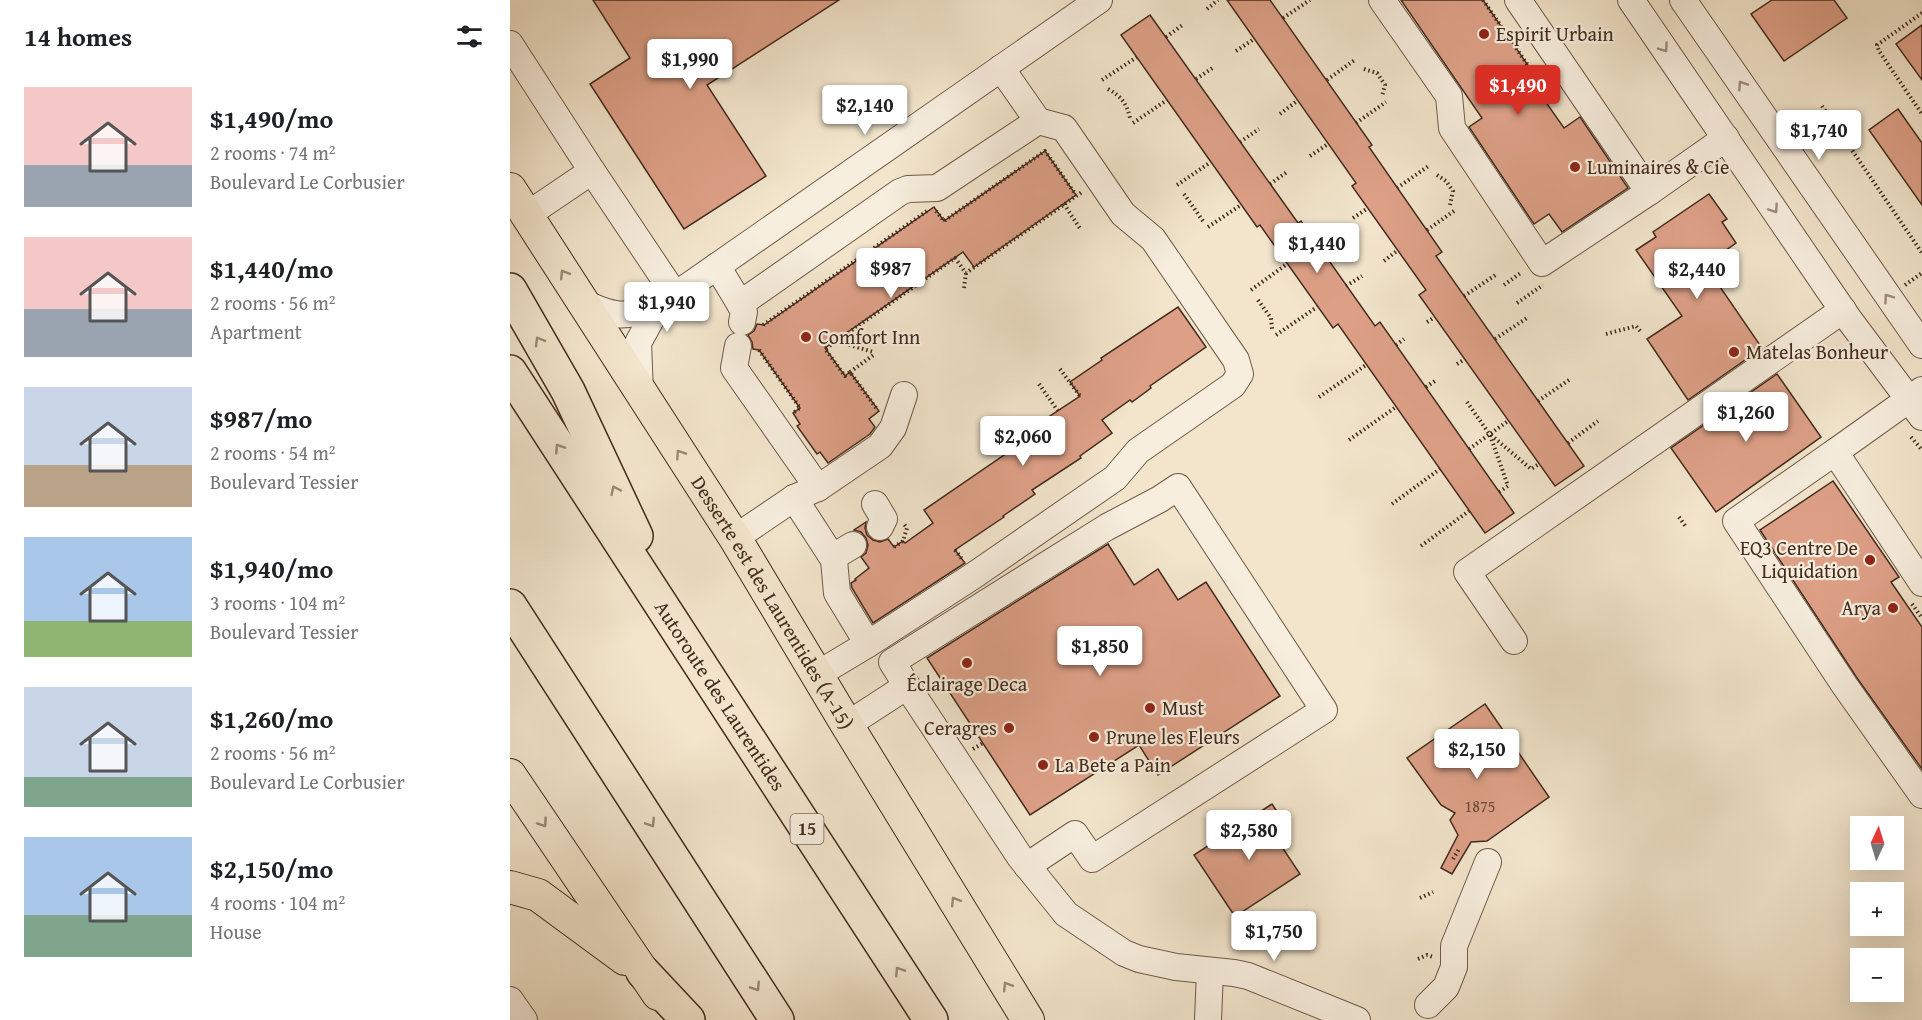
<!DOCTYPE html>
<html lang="en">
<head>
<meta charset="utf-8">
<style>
	body { margin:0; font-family:"Gentium Book Plus",serif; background:#f2f2f2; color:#202124; height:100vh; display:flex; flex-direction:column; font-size:22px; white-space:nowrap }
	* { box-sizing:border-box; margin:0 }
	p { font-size:20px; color:#757577 }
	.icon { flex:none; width:33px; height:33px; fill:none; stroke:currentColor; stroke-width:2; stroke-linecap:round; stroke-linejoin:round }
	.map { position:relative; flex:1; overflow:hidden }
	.drawer { display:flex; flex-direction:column; background:#fff; width:510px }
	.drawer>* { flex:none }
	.needle { width:39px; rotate:4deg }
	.buttons { position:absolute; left:1340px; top:816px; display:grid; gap:12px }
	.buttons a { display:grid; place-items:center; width:54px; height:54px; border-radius:0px; background:#fff; box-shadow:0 6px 24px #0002; font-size:30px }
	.price { position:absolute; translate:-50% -51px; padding:0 14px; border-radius:6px; background:#fff; color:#222; font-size:20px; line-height:39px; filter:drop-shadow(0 2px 3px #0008) }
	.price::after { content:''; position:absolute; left:50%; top:36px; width:18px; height:14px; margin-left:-9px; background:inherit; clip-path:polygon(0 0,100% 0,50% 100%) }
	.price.selected { background:#d93025; color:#fff }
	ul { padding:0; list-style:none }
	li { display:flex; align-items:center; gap:18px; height:150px; padding:0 24px }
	li span { display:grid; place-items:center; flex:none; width:168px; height:120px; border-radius:0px; color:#555 }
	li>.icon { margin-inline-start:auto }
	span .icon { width:72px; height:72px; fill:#fffc; stroke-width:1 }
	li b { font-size:26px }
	h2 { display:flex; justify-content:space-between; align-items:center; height:72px; padding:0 24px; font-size:26px }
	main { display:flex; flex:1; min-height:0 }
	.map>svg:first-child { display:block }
	.building { fill:#dda087; stroke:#432b1d; stroke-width:1.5 }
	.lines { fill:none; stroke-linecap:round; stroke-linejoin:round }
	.minor-casing { stroke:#6f5a49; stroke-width:28 }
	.major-casing { stroke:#432b1d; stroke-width:34 }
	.highway-casing { stroke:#432b1d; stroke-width:36 }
	.path { stroke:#432b1d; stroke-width:4; stroke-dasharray:1.5 3; stroke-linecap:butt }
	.minor { stroke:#f7eede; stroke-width:26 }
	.major { stroke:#f2e5cc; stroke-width:32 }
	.highway { stroke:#f2e5cc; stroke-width:33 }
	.oneway { stroke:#9d8c7e }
	.oneway2 { stroke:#9a8874 }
	.poi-dot { fill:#8f2418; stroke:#f7eede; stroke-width:2 }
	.labels { text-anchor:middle; stroke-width:4.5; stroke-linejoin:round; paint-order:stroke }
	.number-label { font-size:16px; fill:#6a4838 }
	.shield { fill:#f7eede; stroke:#796657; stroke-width:1.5 }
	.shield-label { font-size:18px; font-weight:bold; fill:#432b1d }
	.poi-label { font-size:20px; fill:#432b1d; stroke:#f7eede; text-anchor:start }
	.street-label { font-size:20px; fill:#432b1d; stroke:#f7eede }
</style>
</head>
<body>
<main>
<section class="drawer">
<h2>14 homes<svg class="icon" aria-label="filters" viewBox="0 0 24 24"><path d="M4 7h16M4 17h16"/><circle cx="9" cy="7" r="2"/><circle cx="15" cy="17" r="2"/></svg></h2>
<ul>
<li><span style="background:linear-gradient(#f6c9c9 65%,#9aa5b1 0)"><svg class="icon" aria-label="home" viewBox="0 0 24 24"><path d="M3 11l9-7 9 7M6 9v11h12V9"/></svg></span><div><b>$1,490/mo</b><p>2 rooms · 74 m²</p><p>Boulevard Le Corbusier</p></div></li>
<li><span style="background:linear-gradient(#f6c9c9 60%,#9aa5b1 0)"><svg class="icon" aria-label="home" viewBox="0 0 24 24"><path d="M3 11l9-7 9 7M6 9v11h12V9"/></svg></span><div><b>$1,440/mo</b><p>2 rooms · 56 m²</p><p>Apartment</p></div></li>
<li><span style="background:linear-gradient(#c9d6e8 65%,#b9a48a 0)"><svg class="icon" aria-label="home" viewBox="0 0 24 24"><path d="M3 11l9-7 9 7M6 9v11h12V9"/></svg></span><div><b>$987/mo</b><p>2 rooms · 54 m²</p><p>Boulevard Tessier</p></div></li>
<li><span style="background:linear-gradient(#a9c7e8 70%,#8fb573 0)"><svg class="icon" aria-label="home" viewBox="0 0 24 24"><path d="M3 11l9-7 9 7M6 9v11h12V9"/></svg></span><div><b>$1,940/mo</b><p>3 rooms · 104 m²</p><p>Boulevard Tessier</p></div></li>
<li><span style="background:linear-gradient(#c9d6e8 75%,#7fa58c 0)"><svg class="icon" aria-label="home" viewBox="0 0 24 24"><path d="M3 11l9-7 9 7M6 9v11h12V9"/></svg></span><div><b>$1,260/mo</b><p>2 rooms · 56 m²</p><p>Boulevard Le Corbusier</p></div></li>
<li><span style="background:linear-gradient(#a9c7e8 65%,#7fa58c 0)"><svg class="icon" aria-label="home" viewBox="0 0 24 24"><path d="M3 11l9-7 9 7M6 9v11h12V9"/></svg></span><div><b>$2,150/mo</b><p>4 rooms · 104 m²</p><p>House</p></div></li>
</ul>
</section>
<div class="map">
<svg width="1412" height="1020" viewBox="0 0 1412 1020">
	<rect width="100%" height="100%" fill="#f2e5cc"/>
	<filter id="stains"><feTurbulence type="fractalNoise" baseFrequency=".00333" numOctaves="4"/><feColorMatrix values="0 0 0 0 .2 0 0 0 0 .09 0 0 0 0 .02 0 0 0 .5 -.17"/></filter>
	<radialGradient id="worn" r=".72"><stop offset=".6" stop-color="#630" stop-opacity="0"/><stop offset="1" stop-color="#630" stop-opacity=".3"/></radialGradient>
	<!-- building -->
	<g class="building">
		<path d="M83,0H329L197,85L256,176L174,229L80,84L120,58Z"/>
		<path d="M717,0H760L862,145L859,147L932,252L926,256L1074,466L1045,486L909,295L916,290L842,186L846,183Z"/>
		<path d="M891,0H973L1028,80L1023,84L1054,128L1070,117L1118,188L1052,232L1039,214L1024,224L959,127L972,118Z"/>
		<path d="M1262,0H1324L1337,18L1274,61L1241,14Z"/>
		<path d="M640,15L788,223L791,221L865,326L870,322L1004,513L975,533L828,324L823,328L750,225L747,227L611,35Z"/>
		<path d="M1412,25V80L1386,44Z"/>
		<path d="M1388,109L1412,143V205L1359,130Z"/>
		<path d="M535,151L566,195L464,267L453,252L315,348L335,376L340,372L369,411L359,419L365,427L360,434L318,463L310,452L307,454L287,426L290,424L283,413L290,408L249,350L243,349L242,342L238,335L244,331L247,324L254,325L424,207L434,221Z"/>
		<path d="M1199,194L1217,219L1212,222L1226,243L1195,265L1252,348L1178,400L1137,339L1172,316L1126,250L1146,237L1143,232Z"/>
		<path d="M668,307L696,347L640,386L641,388L622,402L620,400L592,420L602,433L570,456L571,458L522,490L525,494L493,516L494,517L445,550L455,563L363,623L342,588L341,583L346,580L345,579L359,568L351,557L356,553L358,545L356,538L351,532L344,530L356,522L355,528L357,535L363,540L370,542L378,539L384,547L393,541L395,543L423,523L414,510L494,455L491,451L522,429V428L570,396L560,382L592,360L591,358Z"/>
		<path d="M1267,374L1311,437L1206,512L1161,448Z"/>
		<path d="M1323,481L1389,577L1381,582L1412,627V769L1347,678L1250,530Z"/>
		<path d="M598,544L624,585L648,569L668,600L696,582L770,696L648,775L629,745L520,815L417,658Z"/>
		<path d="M975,704L1039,797L977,841L961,842L942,874L931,868L948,835L940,820L945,813L931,805L897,758Z"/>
		<path d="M762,804L777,827L764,835L790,874L729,914L722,912L684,855Z"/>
	</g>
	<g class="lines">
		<defs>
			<g id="minor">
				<path d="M872,0L939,96L942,128L1032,263L1139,192"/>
				<path d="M1008,0L1139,192L1216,138"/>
				<path d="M1121,0L1338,318L1412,417"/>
				<path d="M1173,0L1412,345"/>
				<path d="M0,44L82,171L17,215"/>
				<path d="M82,171L165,295"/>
				<path d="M207,266L230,304"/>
				<path d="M72,302C104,317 112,318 147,308L589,0"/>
				<path d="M232,322L234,312L230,304L390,192L398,189L427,188L528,121"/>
				<path d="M228,346L224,368L308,488"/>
				<path d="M1412,390L1325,452L1412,583"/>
				<path d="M130,392L128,343L147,308"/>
				<path d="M1325,452L1226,521L1335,686L1412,795"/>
				<path d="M284,498L324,560L327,593L358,644L308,674"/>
				<path d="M365,504L374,519L370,527"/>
				<path d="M225,538L284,498L308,488L370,446L383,428L394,395"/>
				<path d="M323,557L343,545"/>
				<path d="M1004,641L957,572L1333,310"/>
				<path d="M358,644L463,576L605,478L628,451L723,385L730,374L726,360L643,239L613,214L554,128L528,121L491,68"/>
				<path d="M397,686L382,662L597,527L650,499L668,487L814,710L582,859L565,834L517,866"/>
				<path d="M337,725L397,686L510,857L556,914L614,953L629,959L666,967L724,973L738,976L847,1020"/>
				<path d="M0,1000L14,1020"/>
				<path d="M918,1005L936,987L944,967V946L978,862"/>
				<path d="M698,1020L700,971"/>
			</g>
			<g id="major">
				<path id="s1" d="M0,189L225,538L337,725L518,1020"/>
				<path d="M0,775L148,994"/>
				<path d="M0,887L28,895L115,959"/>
			</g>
			<g id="highway">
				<path d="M0,290L58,391L126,536"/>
				<path id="s2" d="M0,372L421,1020"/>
				<path d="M0,606L267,1020"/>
				<path d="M133,972L178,1020"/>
			</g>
		</defs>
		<!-- minor casing -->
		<use href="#minor" class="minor-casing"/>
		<!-- major casing -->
		<use href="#major" class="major-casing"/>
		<!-- highway casing -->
		<use href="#highway" class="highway-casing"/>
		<!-- path -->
		<g class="path">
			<path d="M973,0L1026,77L1033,73"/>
			<path d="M697,9L708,0"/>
			<path d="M1412,13L1367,45L1369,51L1412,114"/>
			<path d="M773,18L800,0"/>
			<path d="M656,37L674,24"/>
			<path d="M726,51L744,39"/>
			<path d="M854,69L867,73L875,85L872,96"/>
			<path d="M686,79L704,67"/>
			<path d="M592,80L627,57"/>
			<path d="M817,80L846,59"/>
			<path d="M598,89C611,96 617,104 620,118"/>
			<path d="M1312,106L1412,253"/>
			<path d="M770,114L787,101"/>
			<path d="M623,123L657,100"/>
			<path d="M846,123L876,102"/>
			<path d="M730,142L749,129"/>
			<path d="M800,156L818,144"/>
			<path d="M927,175L936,181L943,191L940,205"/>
			<path d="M760,184L777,172"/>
			<path d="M667,185L701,162"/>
			<path d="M887,188L920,165"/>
			<path d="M674,194L693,221"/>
			<path d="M554,204L571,230"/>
			<path d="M426,211L434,221L535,151L566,195"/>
			<path d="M843,218L858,208"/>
			<path d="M698,227L731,205"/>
			<path d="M917,230L944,211"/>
			<path d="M807,244L821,234"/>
			<path d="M874,261L888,250"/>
			<path d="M994,285L1012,272"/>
			<path d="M1395,285L1412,273"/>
			<path d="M836,286L852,276"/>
			<path d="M454,288L456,273"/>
			<path d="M741,290L777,264"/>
			<path d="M954,296L987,274"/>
			<path d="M748,300L761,318L762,329"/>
			<path d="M1007,303L1033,285"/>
			<path d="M917,322L925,317"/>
			<path d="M253,325L417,211"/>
			<path d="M1096,334L1126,326L1132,333"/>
			<path d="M766,335L807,307"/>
			<path d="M985,339L1017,318"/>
			<path d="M326,341L363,352"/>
			<path d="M886,345L894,339"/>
			<path d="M249,350L290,408L283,413"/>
			<path d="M947,364L955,359"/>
			<path d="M550,369L570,396"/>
			<path d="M340,372L365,354"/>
			<path d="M529,384L548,411"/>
			<path d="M916,387L925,381"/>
			<path d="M809,397L856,365"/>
			<path d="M1028,401L1059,380"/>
			<path d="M957,402L980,435L998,486L989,492"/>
			<path d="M366,408L340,372L335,376L315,349L445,258L456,273L572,192"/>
			<path d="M981,435L1021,469L1029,464"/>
			<path d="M1401,437L1412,450"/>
			<path d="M839,440L886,407"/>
			<path d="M1058,443L1088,421"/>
			<path d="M959,449L998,421"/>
			<path d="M882,504L930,469"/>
			<path d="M1169,517L1176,527"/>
			<path d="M911,546L959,511"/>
			<path d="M384,547L393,541L397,528L394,524"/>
			<path d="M445,550L452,559"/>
			<path d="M1402,604L1412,618"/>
			<path d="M463,749L473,743"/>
			<path d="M943,859L949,849"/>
			<path d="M910,898L923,892"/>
			<path d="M726,913L741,937"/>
			<path d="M908,959L917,955L923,957"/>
		</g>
		<!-- minor -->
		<use href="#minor" class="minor"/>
		<!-- major -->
		<use href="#major" class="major"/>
		<!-- highway -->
		<use href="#highway" class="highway"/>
	</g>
	<!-- one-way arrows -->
	<defs><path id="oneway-chevron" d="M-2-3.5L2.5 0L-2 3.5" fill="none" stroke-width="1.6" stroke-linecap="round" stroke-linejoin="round" transform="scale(1.5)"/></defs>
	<g class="oneway">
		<use href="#oneway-chevron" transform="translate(1154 48) rotate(55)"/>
		<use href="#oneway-chevron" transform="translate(1232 85) rotate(-124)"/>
		<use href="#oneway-chevron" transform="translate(1264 209) rotate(56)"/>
		<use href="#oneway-chevron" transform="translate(1378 298) rotate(-125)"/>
	</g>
	<g class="oneway2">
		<use href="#oneway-chevron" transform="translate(54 274) rotate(-122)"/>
		<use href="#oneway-chevron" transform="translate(29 341) rotate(-120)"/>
		<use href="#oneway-chevron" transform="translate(49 448) rotate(-123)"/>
		<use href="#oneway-chevron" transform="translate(170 454) rotate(-123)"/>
		<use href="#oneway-chevron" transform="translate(105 490) rotate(-115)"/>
		<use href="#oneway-chevron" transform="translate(33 823) rotate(56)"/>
		<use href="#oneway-chevron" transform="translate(141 823) rotate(57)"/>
		<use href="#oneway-chevron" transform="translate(445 901) rotate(-122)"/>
		<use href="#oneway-chevron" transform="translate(389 971) rotate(-123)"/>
		<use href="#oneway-chevron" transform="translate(497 986) rotate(-122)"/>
		<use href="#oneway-chevron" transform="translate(246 987) rotate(57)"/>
	</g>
	<!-- markers -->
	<g class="poi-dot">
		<circle cx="974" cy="34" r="6"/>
		<circle cx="1065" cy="167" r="6"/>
		<circle cx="296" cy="337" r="6"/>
		<circle cx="1224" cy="352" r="6"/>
		<circle cx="1360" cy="560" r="6"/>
		<circle cx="1383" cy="608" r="6"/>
		<circle cx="457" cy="663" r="6"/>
		<circle cx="640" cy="708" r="6"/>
		<circle cx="499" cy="728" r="6"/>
		<circle cx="584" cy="737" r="6"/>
		<circle cx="533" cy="765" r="6"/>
	</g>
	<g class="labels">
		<!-- number labels -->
		<g class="number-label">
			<text x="970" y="812">1875</text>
		</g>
		<!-- shield labels -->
		<rect class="shield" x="280.5" y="814" width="33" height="30" rx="4.5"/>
		<g class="shield-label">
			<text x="297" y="835">15</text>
		</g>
		<!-- poi labels -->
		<g class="poi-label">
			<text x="986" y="41">Espirit Urbain</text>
			<text x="1077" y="174">Luminaires &amp; Cie</text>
			<text x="308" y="344">Comfort Inn</text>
			<text x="1236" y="359">Matelas Bonheur</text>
			<text x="1348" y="555" text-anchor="end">EQ3 Centre De<tspan x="1348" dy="23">Liquidation</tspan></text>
			<text x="1371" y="615" text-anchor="end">Arya</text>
			<text x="457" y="691" text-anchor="middle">Éclairage Deca</text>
			<text x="652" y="715">Must</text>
			<text x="487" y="735" text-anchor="end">Ceragres</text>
			<text x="596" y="744">Prune les Fleurs</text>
			<text x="545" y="772">La Bete a Pain</text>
		</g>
		<!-- street labels -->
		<g class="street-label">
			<text dy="7" stroke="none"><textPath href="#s1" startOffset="490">Desserte est des Laurentides (A-15)</textPath></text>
			<text dy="7" stroke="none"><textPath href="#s2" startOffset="386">Autoroute des Laurentides</textPath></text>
		</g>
	</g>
	<rect width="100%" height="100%" filter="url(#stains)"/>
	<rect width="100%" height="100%" fill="url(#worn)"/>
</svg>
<div class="buttons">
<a><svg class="needle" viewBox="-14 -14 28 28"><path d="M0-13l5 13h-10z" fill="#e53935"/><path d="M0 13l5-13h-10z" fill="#757577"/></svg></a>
<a>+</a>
<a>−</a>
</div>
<b class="price" style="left:180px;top:90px">$1,990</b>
<b class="price selected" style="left:1008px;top:116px">$1,490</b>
<b class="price" style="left:355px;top:136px">$2,140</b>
<b class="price" style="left:1309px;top:161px">$1,740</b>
<b class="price" style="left:807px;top:274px">$1,440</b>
<b class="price" style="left:381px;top:299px">$987</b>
<b class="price" style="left:1187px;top:300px">$2,440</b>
<b class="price" style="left:157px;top:333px">$1,940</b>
<b class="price" style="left:1236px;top:443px">$1,260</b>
<b class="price" style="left:513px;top:467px">$2,060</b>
<b class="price" style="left:590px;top:677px">$1,850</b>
<b class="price" style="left:967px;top:780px">$2,150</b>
<b class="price" style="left:739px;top:861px">$2,580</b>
<b class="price" style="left:764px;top:962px">$1,750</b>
</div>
</main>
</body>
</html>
